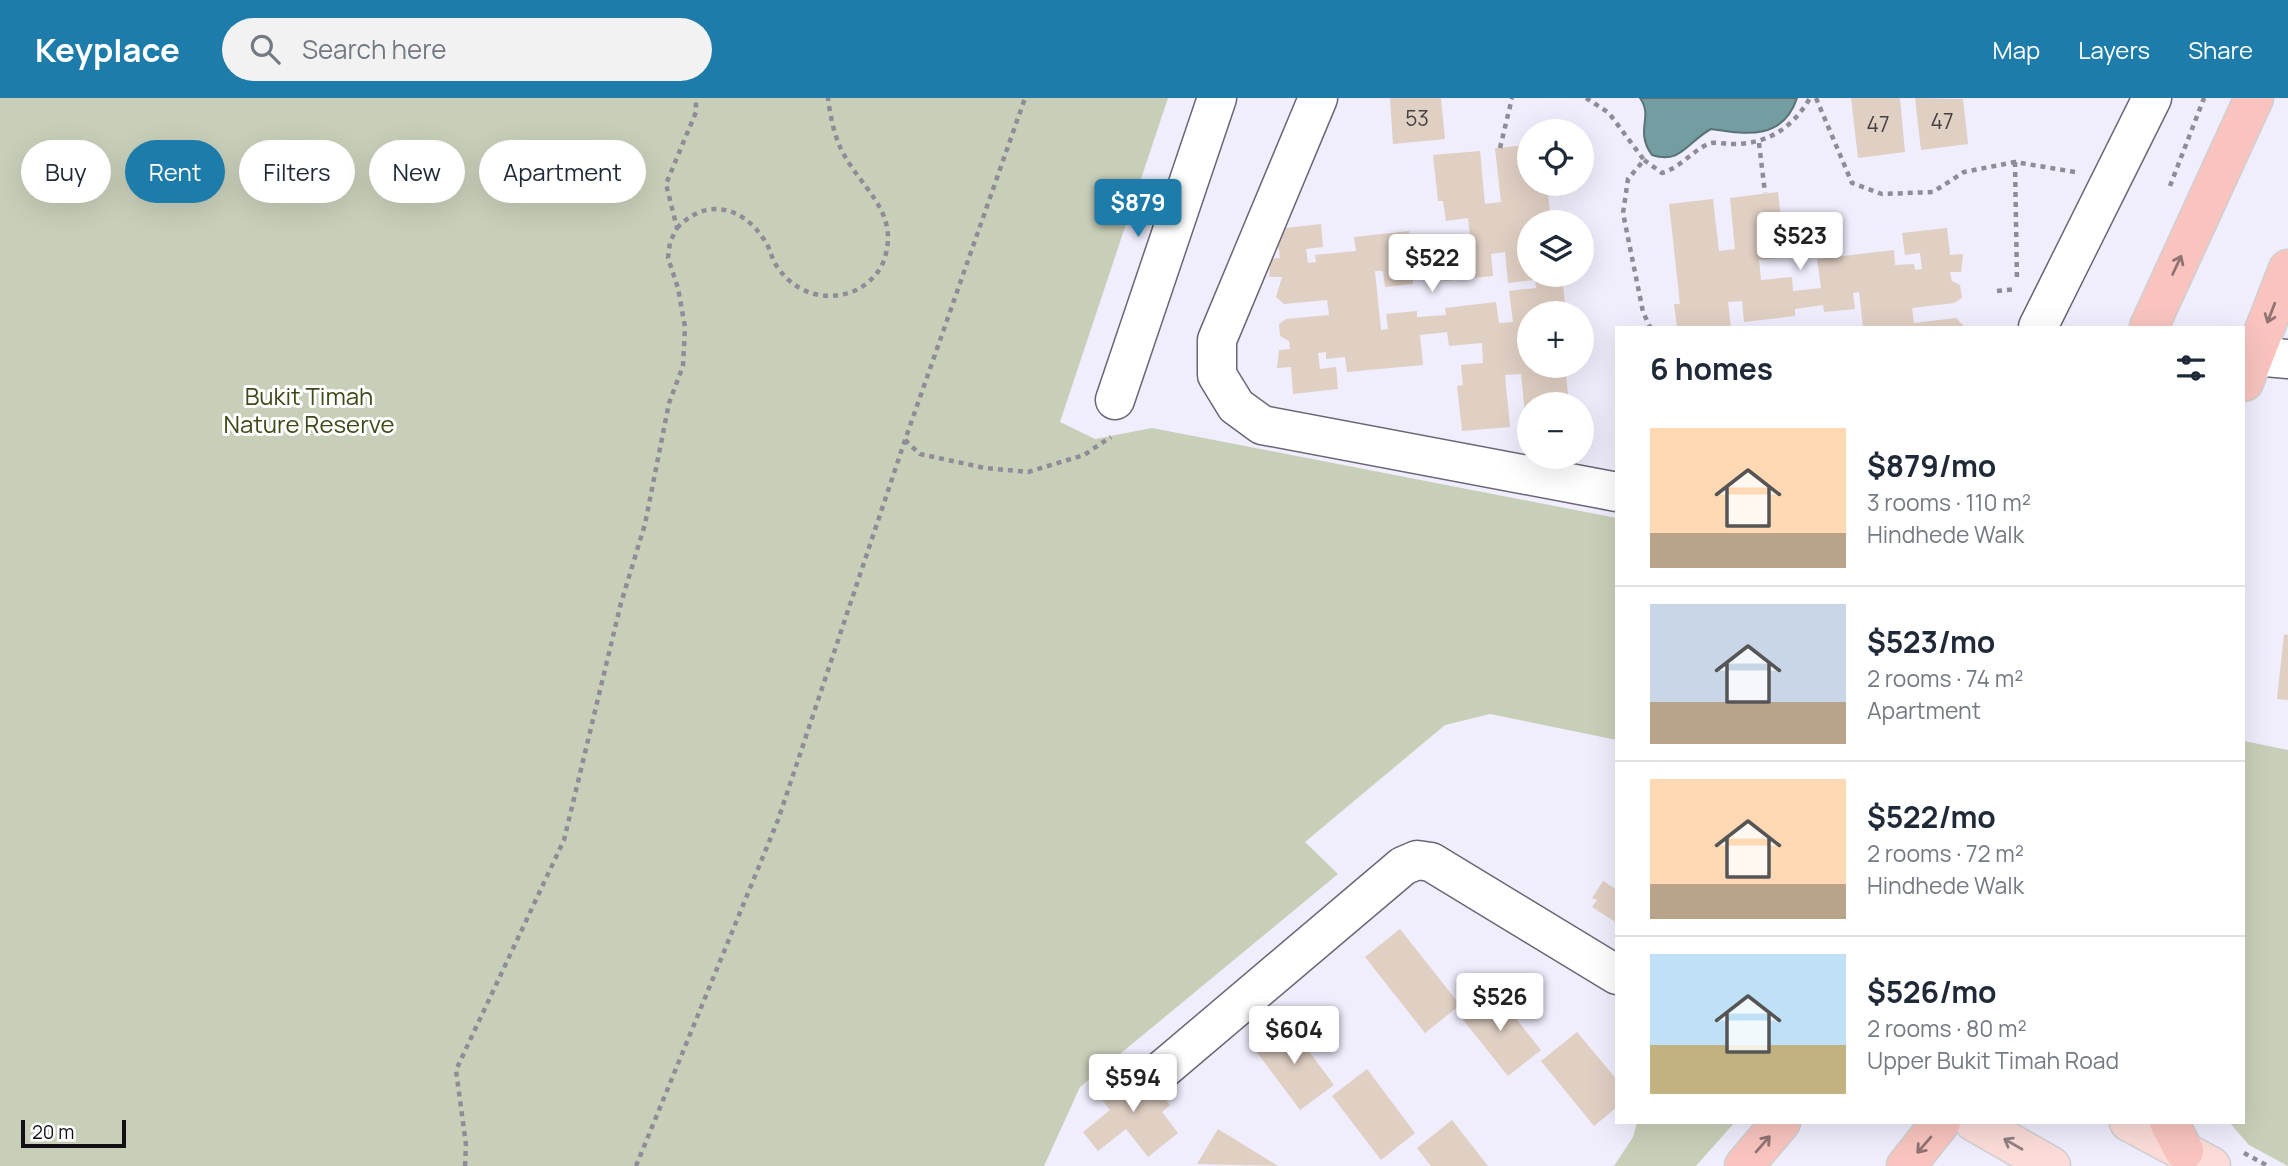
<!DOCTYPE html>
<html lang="en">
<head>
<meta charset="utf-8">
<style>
	body { margin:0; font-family:Manrope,sans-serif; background:#f2f2f3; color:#1f2937; height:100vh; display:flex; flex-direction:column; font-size:26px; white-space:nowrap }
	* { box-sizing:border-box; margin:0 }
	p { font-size:23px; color:#747a83 }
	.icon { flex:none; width:38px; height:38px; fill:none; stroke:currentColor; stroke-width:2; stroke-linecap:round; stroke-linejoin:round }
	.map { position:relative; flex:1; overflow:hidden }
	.sheet { position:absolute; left:1615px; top:228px; width:630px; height:798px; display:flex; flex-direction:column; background:#fff; border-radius:0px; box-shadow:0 7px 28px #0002 }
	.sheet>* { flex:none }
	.hud { position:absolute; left:21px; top:42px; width:665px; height:63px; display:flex; gap:14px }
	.tools { position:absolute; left:1517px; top:21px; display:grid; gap:14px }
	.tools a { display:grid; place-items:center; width:77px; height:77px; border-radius:50%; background:#fff; box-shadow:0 7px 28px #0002; font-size:35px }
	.scale { position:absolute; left:21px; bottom:18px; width:105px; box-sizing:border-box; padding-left:7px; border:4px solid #121016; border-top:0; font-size:19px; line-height:24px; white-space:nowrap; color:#121016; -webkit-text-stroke:5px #fdfdfd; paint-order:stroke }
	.price { position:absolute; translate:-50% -60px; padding:0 16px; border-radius:7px; background:#fff; color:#222; font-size:23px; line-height:46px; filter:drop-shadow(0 2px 4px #0008) }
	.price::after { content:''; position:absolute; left:50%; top:42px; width:21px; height:16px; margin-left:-10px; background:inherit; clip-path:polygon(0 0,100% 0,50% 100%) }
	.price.current { background:#1d7ca9; color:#fff }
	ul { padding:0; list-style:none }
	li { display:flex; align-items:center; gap:21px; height:175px; padding:0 35px }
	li+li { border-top:2px solid #e0e1e3 }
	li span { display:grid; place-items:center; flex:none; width:196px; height:140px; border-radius:0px; color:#555 }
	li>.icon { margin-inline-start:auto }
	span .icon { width:84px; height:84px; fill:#fffc; stroke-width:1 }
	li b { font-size:30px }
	h2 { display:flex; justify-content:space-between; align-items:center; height:84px; padding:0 35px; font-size:30px }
	.chip { padding:0 24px; border-radius:32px; background:#fff; box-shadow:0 7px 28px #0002; font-size:24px; line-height:63px }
	.chip.current { background:#1d7ca9; color:#fff }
	header { display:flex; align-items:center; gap:42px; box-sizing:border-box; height:98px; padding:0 35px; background:#1d7ca9; color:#fff }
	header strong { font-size:33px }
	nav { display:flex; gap:38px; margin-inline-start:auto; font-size:24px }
	.search { width:490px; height:63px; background:#f2f2f3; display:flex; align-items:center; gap:18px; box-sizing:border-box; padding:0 24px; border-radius:38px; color:#747a83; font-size:26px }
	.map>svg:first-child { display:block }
	.green { fill:#c8cfb9 }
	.water { fill:#749da1; stroke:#577377; stroke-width:2 }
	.building { fill:#e0cfc3; fill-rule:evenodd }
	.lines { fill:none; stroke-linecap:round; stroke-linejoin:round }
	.minor-casing { stroke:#6a6676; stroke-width:41 }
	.major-casing { stroke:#d0cfd0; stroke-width:41 }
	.highway-casing { stroke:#d0cfd0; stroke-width:41 }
	.path { stroke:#8f8c97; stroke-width:4.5; stroke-dasharray:5 5; stroke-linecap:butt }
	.minor { stroke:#fff; stroke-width:38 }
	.major { stroke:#fbdcd9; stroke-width:38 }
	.highway { stroke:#f9c4bf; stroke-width:38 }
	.oneway { stroke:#917373 }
	.oneway2 { stroke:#928081 }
	.labels { text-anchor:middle; stroke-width:6; stroke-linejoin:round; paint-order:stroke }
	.number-label { font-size:21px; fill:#464041 }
	.park-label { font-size:24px; fill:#3d4917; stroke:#fdfdfd }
</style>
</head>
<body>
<header>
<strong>Keyplace</strong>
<div class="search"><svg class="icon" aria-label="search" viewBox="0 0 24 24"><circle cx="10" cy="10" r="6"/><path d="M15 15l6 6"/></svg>Search here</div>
<nav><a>Map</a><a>Layers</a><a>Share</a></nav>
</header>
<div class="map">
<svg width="2288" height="1068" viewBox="0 0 2288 1068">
	<rect width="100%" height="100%" fill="#f0edfc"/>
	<!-- green -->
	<g class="green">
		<path d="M0,0H1168L1060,324L1095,341L1152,330L1617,420V642L1490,616L1445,627L1305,744L1338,776L1080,989L1044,1068H0Z"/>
		<path d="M2244,643L2288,652V1068L2249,1047L2229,1024H2244Z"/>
		<path d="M1637,1024H1735L1696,1068H1614L1633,1039Z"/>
	</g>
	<!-- water -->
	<path class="water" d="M1640,0H1797C1783,43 1745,36 1711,31C1688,43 1681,67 1652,57C1634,32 1654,19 1640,0Z"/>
	<!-- building -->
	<g class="building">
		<path d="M1390,0H1441L1445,41L1393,46Z"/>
		<path d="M1851,0H1900L1905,54L1858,60Z"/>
		<path d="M1915,0L1963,1L1968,46L1921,52Z"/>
		<path d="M1530,47V86H1547L1551,124H1530V177H1562L1566,215H1530V268H1565L1569,306H1530V327H1526L1521,276L1505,277L1510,329L1462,333L1457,288L1463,287L1461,267L1483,265L1482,245L1449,248L1447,234L1420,237L1423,267L1347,274L1345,259L1326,261V254L1318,255L1320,271L1336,269L1338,291L1293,296L1291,269L1277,270L1279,252L1290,251L1289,243L1280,238L1279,226L1286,221L1329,217L1327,202L1284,206L1276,199L1282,179H1269L1270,161L1280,160L1276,131L1321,126L1323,149L1306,151L1308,165L1316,164L1315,157L1356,153L1354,139L1409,133L1412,162L1440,159L1438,143L1470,140L1468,120L1446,123L1443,103H1438L1433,57L1480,53L1485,106L1501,104L1495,50ZM1505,154L1508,185L1535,182L1536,190L1509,193L1513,224L1499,225L1496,204L1445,210L1446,217L1417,219V213L1386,216L1388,231L1381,232L1375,173H1383L1385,189L1413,186V180L1443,177L1444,183L1493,178L1491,156Z"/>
		<path d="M1778,94L1783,139L1777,140L1780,160L1759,162L1761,182L1792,179L1793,193L1821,190L1817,161L1894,152L1895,167L1914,166L1915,172L1922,171L1920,155L1905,157L1902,135L1947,130L1950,157L1963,156L1961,174H1950L1952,183L1960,187L1962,200L1954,205L1912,210L1914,225L1956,220L1965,229H1863L1859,194L1853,195L1855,211L1824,214L1823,207L1795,211V218L1744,224L1742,203L1728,204L1731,229H1677L1674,206H1680L1669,106L1713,101L1719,153L1735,151L1730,100Z"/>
		<path d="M2284,536L2288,537V602L2277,601Z"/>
		<path d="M1603,783L1617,792V825L1592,809L1597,802L1592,800Z"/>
		<path d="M1400,831L1460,907L1425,935L1365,859Z"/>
		<path d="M1493,892L1541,952L1508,978L1460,918Z"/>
		<path d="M1287,924L1334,987L1300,1012L1253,949Z"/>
		<path d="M1577,934L1617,982V1009L1594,1028L1541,963Z"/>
		<path d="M1138,967L1170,1007L1162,1014L1178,1035L1148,1059L1126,1031L1098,1053L1083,1034L1110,1012L1099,998Z"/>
		<path d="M1367,971L1415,1035L1381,1062L1332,998Z"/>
		<path d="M1452,1022L1488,1068H1431L1417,1050Z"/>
		<path d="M1218,1031L1278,1068L1197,1066Z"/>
	</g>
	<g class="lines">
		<defs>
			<g id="minor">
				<path d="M1318,0L1217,242V277L1236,308L1262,327L1617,394"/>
				<path d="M2038,229L2152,0"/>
				<path d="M2254,258L2288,261"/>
				<path d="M1115,302L1217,0"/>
				<path d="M1161,973L1403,768L1417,762L1431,764L1617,877"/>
			</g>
			<g id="major">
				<path d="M1974,1024L2051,1068"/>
				<path d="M2129,1024L2211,1068"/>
			</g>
			<g id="highway">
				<path d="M2149,229L2254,0"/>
				<path d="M2244,284L2288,171"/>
				<path d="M2169,1024L2184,1053"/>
				<path d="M1744,1068L1781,1024"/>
				<path d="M1906,1068L1941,1024"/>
			</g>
		</defs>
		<!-- minor casing -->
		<use href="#minor" class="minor-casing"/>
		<!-- major casing -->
		<use href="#major" class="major-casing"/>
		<!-- highway casing -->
		<use href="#highway" class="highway-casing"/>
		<!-- path -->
		<g class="path">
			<path d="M1586,0L1609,15L1644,62L1628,81L1623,115L1643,214L1650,229"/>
			<path d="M1816,0L1852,85L1882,96L1933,94L1964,74L2015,64L2075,74"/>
			<path d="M1759,45L1765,95"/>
			<path d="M1500,50L1512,0"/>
			<path d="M1644,62L1662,75C1681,69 1691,54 1708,46C1715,43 1723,46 1730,46C1766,47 1792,31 1810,0"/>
			<path d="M2015,64L2017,184"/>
			<path d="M2170,88L2204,0"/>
			<path d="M677,130C706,99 743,108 765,143C770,150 771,159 776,167C793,194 824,205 854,193C868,187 881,174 885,159C899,112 860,90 841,51C834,37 830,16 828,0"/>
			<path d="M1997,193L2016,191"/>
			<path d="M905,342L920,356L985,370L1028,374L1084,357L1111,339"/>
			<path d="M2244,1055L2268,1068"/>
			<path d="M465,1068L466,1047L456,972L564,742L621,505L645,426L669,305L683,268L685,229L678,190L668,160L670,144L677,130L666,86L696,14V0"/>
			<path d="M636,1068L778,722L905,342L1025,0"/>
		</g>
		<!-- minor -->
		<use href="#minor" class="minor"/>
		<!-- major -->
		<use href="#major" class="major"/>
		<!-- highway -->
		<use href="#highway" class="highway"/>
	</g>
	<!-- one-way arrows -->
	<defs><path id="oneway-shaft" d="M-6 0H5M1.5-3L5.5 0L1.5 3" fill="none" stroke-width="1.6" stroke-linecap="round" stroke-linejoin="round" transform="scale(1.75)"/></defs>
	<g class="oneway">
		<use href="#oneway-shaft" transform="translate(2177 167) rotate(-65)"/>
		<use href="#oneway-shaft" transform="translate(2271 215) rotate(111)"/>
		<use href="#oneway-shaft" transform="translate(1763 1046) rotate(-49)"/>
		<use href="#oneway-shaft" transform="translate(1924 1047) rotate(131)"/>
	</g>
	<use class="oneway2" href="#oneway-shaft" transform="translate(2013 1046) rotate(-150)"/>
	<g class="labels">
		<!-- number labels -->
		<g class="number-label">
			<text x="1417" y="28">53</text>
			<text x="1942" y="31">47</text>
			<text x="1878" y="34">47</text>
		</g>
		<!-- park labels -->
		<g class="park-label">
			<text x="309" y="307">Bukit Timah<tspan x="309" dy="28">Nature Reserve</tspan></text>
		</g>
	</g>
</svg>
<div class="tools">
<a><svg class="icon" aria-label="locate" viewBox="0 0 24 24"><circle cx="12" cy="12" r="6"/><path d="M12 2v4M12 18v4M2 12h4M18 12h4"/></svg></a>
<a><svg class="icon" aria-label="layers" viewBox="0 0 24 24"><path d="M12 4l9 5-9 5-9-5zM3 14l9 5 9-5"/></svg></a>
<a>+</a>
<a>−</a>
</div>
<div class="scale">20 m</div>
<b class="price current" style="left:1138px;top:141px">$879</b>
<b class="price" style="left:1800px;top:174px">$523</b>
<b class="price" style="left:1432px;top:196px">$522</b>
<b class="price" style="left:1500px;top:935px">$526</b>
<b class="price" style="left:1294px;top:968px">$604</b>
<b class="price" style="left:1133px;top:1016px">$594</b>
<div class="hud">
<a class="chip">Buy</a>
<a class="chip current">Rent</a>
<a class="chip">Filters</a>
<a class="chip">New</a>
<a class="chip">Apartment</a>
</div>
<section class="sheet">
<h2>6 homes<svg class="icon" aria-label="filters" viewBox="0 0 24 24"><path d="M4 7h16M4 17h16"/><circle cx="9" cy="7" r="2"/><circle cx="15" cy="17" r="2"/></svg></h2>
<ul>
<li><span style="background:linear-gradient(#ffd9b3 75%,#b9a48a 0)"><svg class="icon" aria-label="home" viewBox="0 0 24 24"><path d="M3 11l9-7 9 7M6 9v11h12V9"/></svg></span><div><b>$879/mo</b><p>3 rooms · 110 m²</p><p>Hindhede Walk</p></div></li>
<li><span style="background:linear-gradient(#c9d6e8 70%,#b9a48a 0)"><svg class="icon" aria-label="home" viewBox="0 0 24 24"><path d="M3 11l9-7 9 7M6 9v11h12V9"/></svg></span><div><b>$523/mo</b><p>2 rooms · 74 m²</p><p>Apartment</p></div></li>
<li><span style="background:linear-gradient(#ffd9b3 75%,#b9a48a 0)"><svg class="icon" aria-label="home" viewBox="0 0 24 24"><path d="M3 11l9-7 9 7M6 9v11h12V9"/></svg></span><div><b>$522/mo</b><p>2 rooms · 72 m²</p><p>Hindhede Walk</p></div></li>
<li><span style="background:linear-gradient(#bfe0f5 65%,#c2b280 0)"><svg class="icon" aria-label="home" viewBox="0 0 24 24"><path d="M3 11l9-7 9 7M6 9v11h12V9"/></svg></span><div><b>$526/mo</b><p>2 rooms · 80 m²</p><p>Upper Bukit Timah Road</p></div></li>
</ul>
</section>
</div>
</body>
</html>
